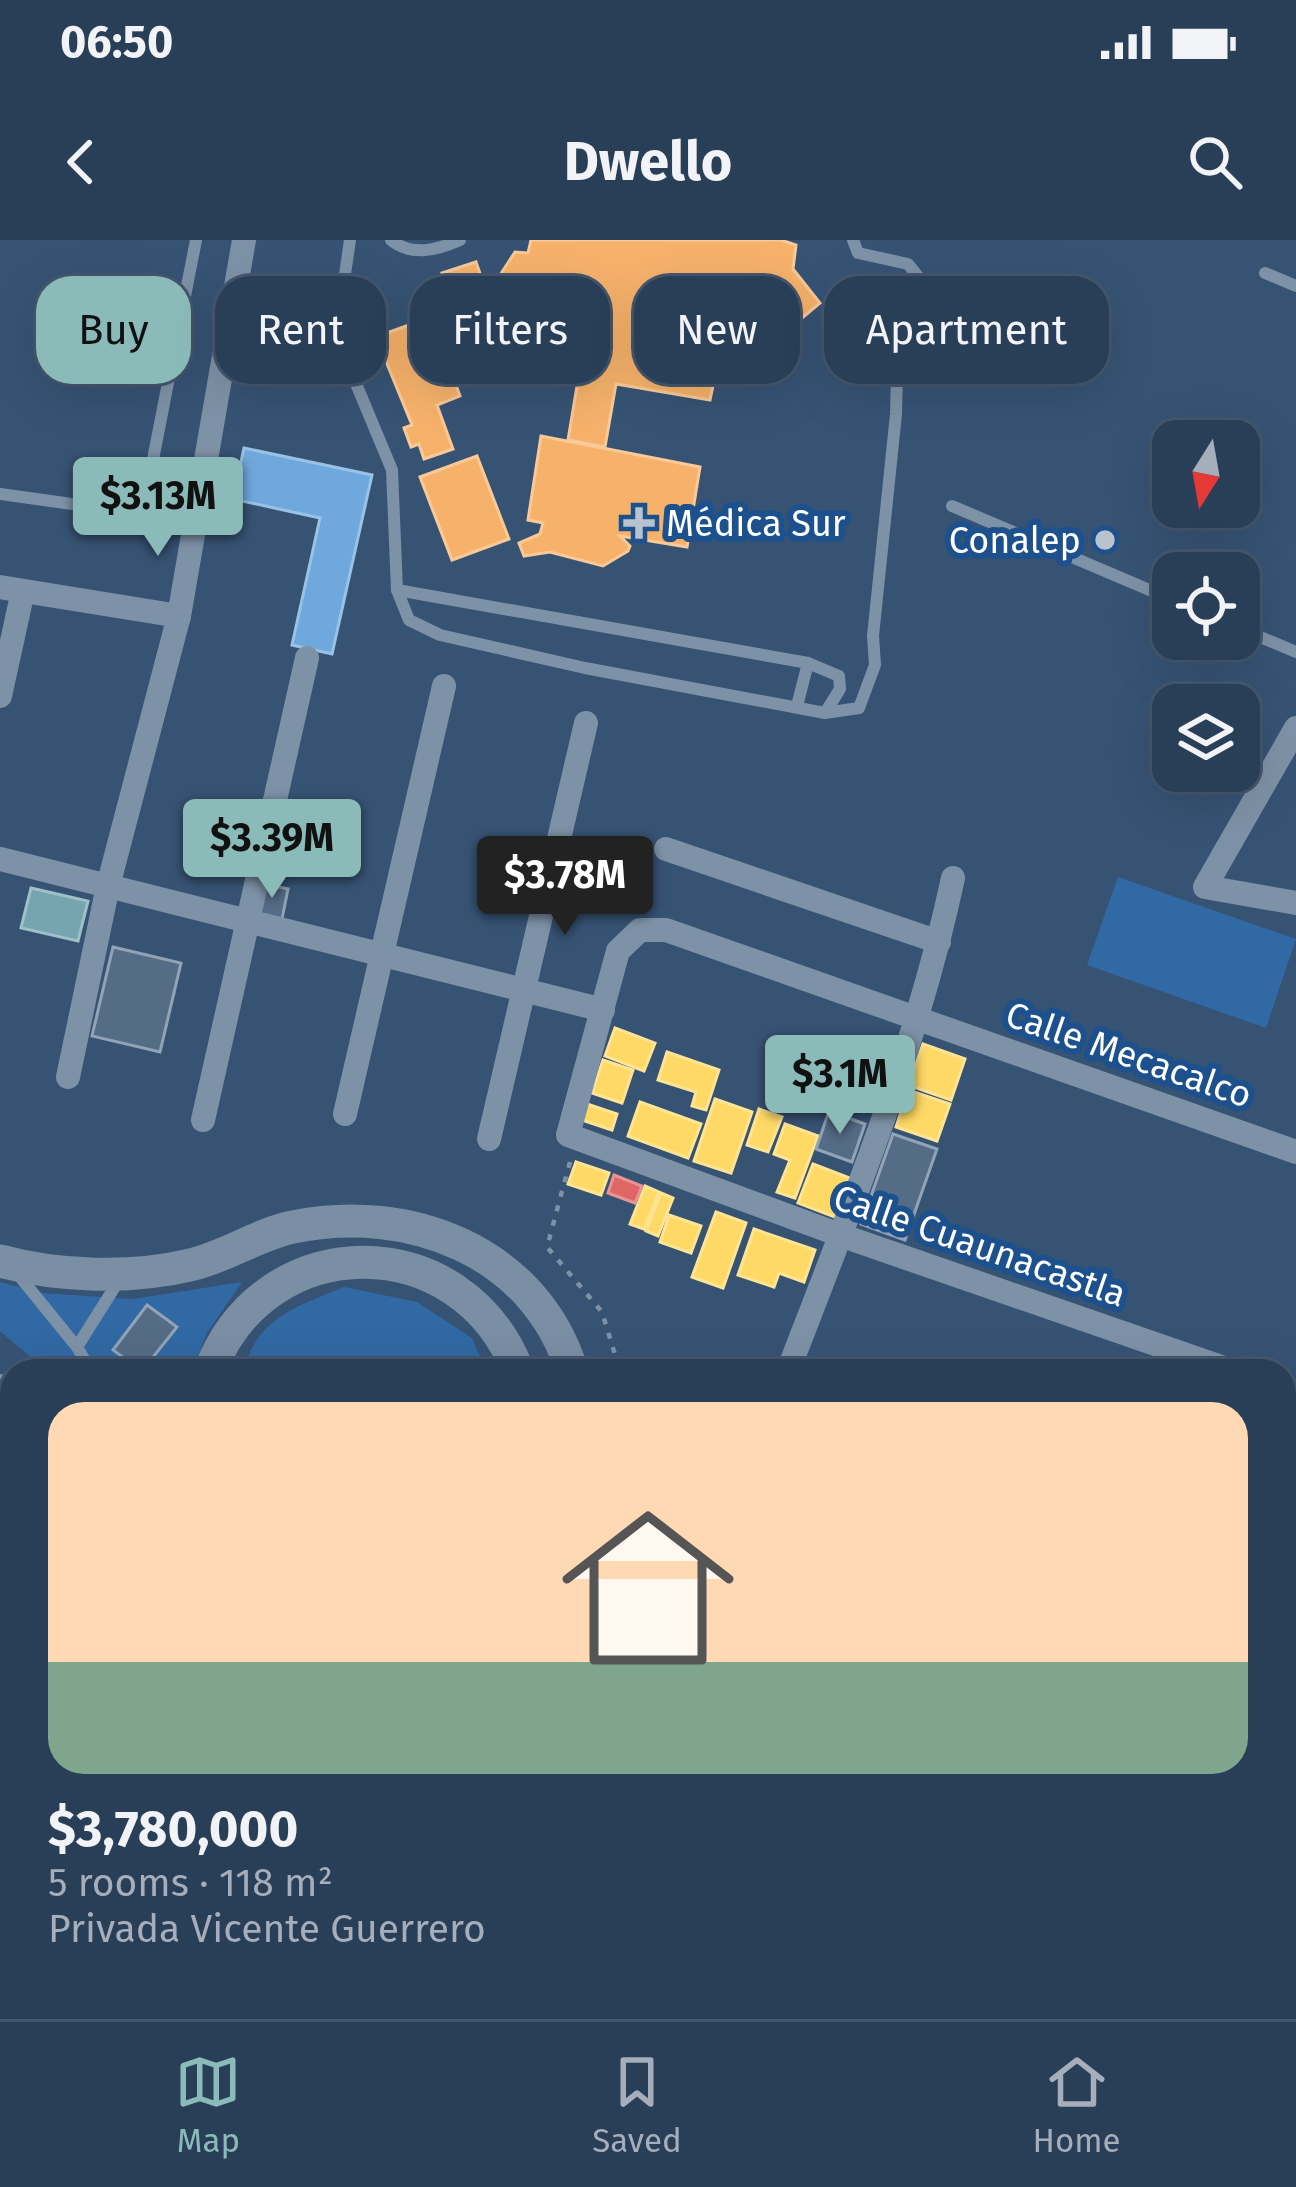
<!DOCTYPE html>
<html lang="en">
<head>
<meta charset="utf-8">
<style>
	body { margin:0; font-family:"Fira Sans",sans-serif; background:#31455d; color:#f1f3f6; height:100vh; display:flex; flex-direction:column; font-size:45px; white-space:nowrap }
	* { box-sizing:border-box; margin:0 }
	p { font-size:39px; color:#a5aeba }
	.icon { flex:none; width:66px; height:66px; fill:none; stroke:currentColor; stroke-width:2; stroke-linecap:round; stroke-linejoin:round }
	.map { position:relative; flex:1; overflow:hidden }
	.side { position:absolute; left:0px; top:1119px; width:1296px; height:660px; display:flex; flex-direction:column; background:#293e57; border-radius:36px 36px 0 0; box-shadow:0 12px 48px #0002,0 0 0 3px #45576d }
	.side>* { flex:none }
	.guide { position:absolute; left:36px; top:36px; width:1224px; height:108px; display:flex; gap:24px }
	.needle { width:78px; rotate:191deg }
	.tools { position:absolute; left:1152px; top:180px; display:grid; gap:24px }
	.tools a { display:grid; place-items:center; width:108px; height:108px; border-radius:24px; background:#293e57; box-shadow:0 12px 48px #0002,0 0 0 3px #45576d; font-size:60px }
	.price { position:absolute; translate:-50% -102px; padding:0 27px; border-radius:12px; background:#8bbbb9; color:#111; font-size:39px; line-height:78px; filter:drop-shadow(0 3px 6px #0008) }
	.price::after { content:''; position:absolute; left:50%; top:72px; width:36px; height:27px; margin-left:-18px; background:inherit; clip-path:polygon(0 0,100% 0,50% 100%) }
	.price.selected { background:#222; color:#fff }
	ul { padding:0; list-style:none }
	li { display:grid; align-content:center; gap:24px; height:636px; padding:0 48px }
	li span { display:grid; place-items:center; height:372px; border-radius:36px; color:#555 }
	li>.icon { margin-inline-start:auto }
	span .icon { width:216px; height:216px; fill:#fffc; stroke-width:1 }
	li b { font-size:51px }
	.chip { padding:0 42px; border-radius:36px; background:#293e57; box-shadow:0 12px 48px #0002,0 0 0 3px #45576d; font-size:42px; line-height:108px }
	.chip.selected { background:#8bbbb9; color:#111 }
	.status { display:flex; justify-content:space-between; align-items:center; height:84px; padding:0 60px; background:#293e57; direction:ltr }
	.status svg { height:33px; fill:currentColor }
	header { display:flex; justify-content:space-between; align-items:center; height:156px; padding:0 48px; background:#293e57; font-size:54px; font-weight:700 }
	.dock { display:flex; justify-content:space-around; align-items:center; height:168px; border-top:3px solid #45576d; background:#293e57; font-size:33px; color:#a5aeba }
	.dock a { display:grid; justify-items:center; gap:6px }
	.dock .selected { color:#8bbbb9 }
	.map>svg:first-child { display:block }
	.green { fill:#3169a4 }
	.homes { fill:#ffd966; stroke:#ffe494; stroke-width:3 }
	.shops { fill:#e06666; stroke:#e99494; stroke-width:3 }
	.schools { fill:#6fa8dc; stroke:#9ac2e6; stroke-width:3 }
	.health { fill:#f6b26b; stroke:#f9c997; stroke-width:3 }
	.public { fill:#76a5af; stroke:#9fc0c7; stroke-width:3 }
	.industry { fill:#999; stroke:#b8b8b8; stroke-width:3 }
	.building { fill:#556c86; stroke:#92a3b6; stroke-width:3 }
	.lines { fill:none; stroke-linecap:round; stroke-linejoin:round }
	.path { stroke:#7e92a7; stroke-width:4.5; stroke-dasharray:6 9; stroke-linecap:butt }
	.service { stroke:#7e92a7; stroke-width:12 }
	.minor { stroke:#7e92a7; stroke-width:24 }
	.secondary { stroke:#7a8ea4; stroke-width:33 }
	.motorway { stroke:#7e92a7; stroke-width:42 }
	.poi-dot { fill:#b9c3ce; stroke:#1d518e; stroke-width:4.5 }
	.labels { text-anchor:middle; stroke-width:12; stroke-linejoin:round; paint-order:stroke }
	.poi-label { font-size:36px; fill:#fff; stroke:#1d518e; text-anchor:start }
	.street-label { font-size:36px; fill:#fff; stroke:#1d518e }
</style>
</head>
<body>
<div class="status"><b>06:50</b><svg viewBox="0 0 49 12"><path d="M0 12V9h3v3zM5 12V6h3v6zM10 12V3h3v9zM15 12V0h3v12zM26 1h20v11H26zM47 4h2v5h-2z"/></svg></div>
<header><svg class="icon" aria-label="back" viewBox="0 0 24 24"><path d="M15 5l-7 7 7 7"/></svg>Dwello<svg class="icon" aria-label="search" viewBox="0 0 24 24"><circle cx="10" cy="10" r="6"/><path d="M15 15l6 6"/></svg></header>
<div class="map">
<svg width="1296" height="1779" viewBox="0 0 1296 1779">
	<rect width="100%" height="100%" fill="#375374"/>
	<!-- green -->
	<g class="green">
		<path d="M1118,637L1296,699L1266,788L1087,725Z"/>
		<path d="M0,1042L43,1053L133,1059L242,1042L207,1093L192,1131H47L0,1091Z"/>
		<path d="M344,1047L417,1062L472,1098L486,1131H244C256,1077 299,1066 344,1047Z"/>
		<path d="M340,1767H637L649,1772L567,1770L511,1779H333Z"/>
	</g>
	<!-- homes -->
	<g class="homes">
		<path d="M615,788L655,803L644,831L605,816Z"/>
		<path d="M923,804L965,819L951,860L908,845Z"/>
		<path d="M667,812L719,830L706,870L692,866L696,852L658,840Z"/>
		<path d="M603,820L633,830L622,863L592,853Z"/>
		<path d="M908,850L950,864L937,901L896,887Z"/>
		<path d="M715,859L752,872L731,933L694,921Z"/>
		<path d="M640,862L701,884L688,918L628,896Z"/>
		<path d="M587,864L617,874L612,890L582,880Z"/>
		<path d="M759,869L782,877L768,912L747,905Z"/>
		<path d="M785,884L818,896L795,958L777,952L790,920L774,914Z"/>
		<path d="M576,922L609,933L601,955L568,944Z"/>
		<path d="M813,924L850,938L835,977L798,963Z"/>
		<path d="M645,946L659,952L644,989L630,984Z"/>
		<path d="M661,953L673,958L658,996L646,991Z"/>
		<path d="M716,972L746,983L723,1048L692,1037Z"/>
		<path d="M669,975L701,986L691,1013L660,1002Z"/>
		<path d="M754,989L815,1010L804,1042L779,1033L774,1047L738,1035Z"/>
	</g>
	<!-- shops -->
	<path class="shops" d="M614,935L642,946L635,963L608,953Z"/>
	<!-- schools -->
	<path class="schools" d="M244,208L372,235L332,414L292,405L320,278L233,259Z"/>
	<!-- health -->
	<g class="health">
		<path d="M531,0H781L796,5L793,29L820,63L766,108L723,98L710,160L616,144L605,207L568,200L578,140L506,126L519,58L492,53L488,44L500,35L515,12L528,13Z"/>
		<path d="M476,22L497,82L463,94L442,33Z"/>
		<path d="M431,77L460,156L437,165L453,209L424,219L419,204L411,207L404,188L412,185L376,97Z"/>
		<path d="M541,196L700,227L687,307L620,296L630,306L628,311L603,326L550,312L524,316L519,303L540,294L543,283L528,280Z"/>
		<path d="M477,216L509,299L452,320L420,237Z"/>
	</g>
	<!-- public -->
	<path class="public" d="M31,648L88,661L78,701L21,688Z"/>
	<!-- industry -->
	<path class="industry" d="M1284,1572L1296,1577L1284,1611Z"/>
	<!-- building -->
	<g class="building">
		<path d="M261,643L288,649L282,679L255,673Z"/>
		<path d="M113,707L181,723L160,812L92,796Z"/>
		<path d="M854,798L885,808L866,862L837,853Z"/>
		<path d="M829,871L865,884L852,922L816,909Z"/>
		<path d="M893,894L937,909L905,1000L861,984Z"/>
		<path d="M147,1065L177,1087L142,1131L113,1110Z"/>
	</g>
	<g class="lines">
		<!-- path -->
		<path class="path" d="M570,922L547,1007L602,1072L620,1131"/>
		<!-- service -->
		<g class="service">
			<path d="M350,0L343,48L352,134L392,230L397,350L409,380L440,395L585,428L825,473L859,468L875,425L873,396L896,174L897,133L904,100L923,64L925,45L908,24L858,13L853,0"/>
			<path d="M391,0C412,17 437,10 460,0"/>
			<path d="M1265,33L1296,46"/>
			<path d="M0,254L115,270L134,267L147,250L196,0"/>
			<path d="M952,266L1173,360"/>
			<path d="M397,350L808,423L839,436L840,449L825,473"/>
			<path d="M1239,388L1296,412"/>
			<path d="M797,466L808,423"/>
			<path d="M16,1032L77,1107L91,1131"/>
			<path d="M77,1107L121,1037"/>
		</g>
		<!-- minor -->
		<g class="minor">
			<path d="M0,347L179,376"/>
			<path d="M0,456L23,351"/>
			<path d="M1296,488L1205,647L1296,663"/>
			<path d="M666,609L939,702"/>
			<path d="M0,619L603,770"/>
			<path d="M68,837L108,646L179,376L244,0"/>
			<path d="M345,874L444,446"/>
			<path d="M203,880L307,418"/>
			<path d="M489,899L586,483"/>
			<path d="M788,1131C850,970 917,807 953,638"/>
			<path d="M1233,1131L840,995L568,895L618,711L640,690H666L1296,912"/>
			<path d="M1284,1148L1296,1153"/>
			<path d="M1284,1386L1296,1391"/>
			<path d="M1284,1523L1296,1528"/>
			<path d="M0,1535L12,1555"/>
			<path d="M0,1570L12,1572"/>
			<path d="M1284,1667L1296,1637"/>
			<path d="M0,1725L12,1727"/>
		</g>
		<!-- secondary -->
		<g class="secondary">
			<path d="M0,1021C59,1037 131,1039 190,1025C226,1017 258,994 293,987C409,963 535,1011 572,1131"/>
			<path d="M210,1131C265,986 462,986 518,1131"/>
			<path d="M0,1360L12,1370"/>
			<path d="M726,1767L752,1779"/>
			<path d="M1250,1767L1285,1779"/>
			<path d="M158,1779L159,1767"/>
			<path d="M233,1779L240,1767"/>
			<path d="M290,1779L297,1767"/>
		</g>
		<!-- motorway -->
		<g class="motorway">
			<path d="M0,1155L12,1167"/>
			<path d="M0,1215L12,1225"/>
			<path d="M0,1280L12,1289"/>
			<path d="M0,1316L12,1325"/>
			<path d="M839,1767L874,1779"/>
			<path d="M958,1767L993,1779"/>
			<path d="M1041,1767L1076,1779"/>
			<path d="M1107,1767L1141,1779"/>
		</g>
	</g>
	<!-- markers -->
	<g class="poi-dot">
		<path d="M633 265h12v12h12v12h-12v12h-12v-12h-12v-12h12z"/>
		<circle cx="1105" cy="300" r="12"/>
	</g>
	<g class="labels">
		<!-- poi labels -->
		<g class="poi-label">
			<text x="666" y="296">Médica Sur</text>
			<text x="1081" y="313" text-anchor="end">Conalep</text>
		</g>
		<!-- street labels -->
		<g class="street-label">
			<text transform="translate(1129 814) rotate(19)" y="13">Calle Mecacalco</text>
			<text transform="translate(980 1005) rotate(19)" y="13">Calle Cuaunacastla</text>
		</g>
	</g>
</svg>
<div class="tools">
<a><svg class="needle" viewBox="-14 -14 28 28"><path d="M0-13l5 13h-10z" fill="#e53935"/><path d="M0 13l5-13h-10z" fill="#a5aeba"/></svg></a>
<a><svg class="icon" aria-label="locate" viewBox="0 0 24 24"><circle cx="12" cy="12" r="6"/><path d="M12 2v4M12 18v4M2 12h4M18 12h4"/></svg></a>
<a><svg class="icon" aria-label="layers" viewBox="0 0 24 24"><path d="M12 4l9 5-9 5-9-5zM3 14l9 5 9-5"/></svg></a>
</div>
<b class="price" style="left:158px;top:319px">$3.13M</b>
<b class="price" style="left:272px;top:661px">$3.39M</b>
<b class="price selected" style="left:565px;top:698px">$3.78M</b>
<b class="price" style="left:840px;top:897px">$3.1M</b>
<div class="guide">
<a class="chip selected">Buy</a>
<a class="chip">Rent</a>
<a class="chip">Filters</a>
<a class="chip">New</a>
<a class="chip">Apartment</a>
</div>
<section class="side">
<ul>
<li><span style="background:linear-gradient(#ffd9b3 70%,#7fa58c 0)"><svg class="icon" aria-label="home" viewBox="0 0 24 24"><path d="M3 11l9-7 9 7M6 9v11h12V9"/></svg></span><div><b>$3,780,000</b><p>5 rooms · 118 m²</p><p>Privada Vicente Guerrero</p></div></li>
</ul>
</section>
</div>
<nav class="dock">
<a class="selected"><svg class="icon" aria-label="map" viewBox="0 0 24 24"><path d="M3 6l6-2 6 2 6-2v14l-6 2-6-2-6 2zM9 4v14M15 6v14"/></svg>Map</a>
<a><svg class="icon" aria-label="saved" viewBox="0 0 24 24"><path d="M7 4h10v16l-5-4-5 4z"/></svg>Saved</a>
<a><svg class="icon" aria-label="home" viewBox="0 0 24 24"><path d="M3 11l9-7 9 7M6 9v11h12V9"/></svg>Home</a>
</nav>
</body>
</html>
